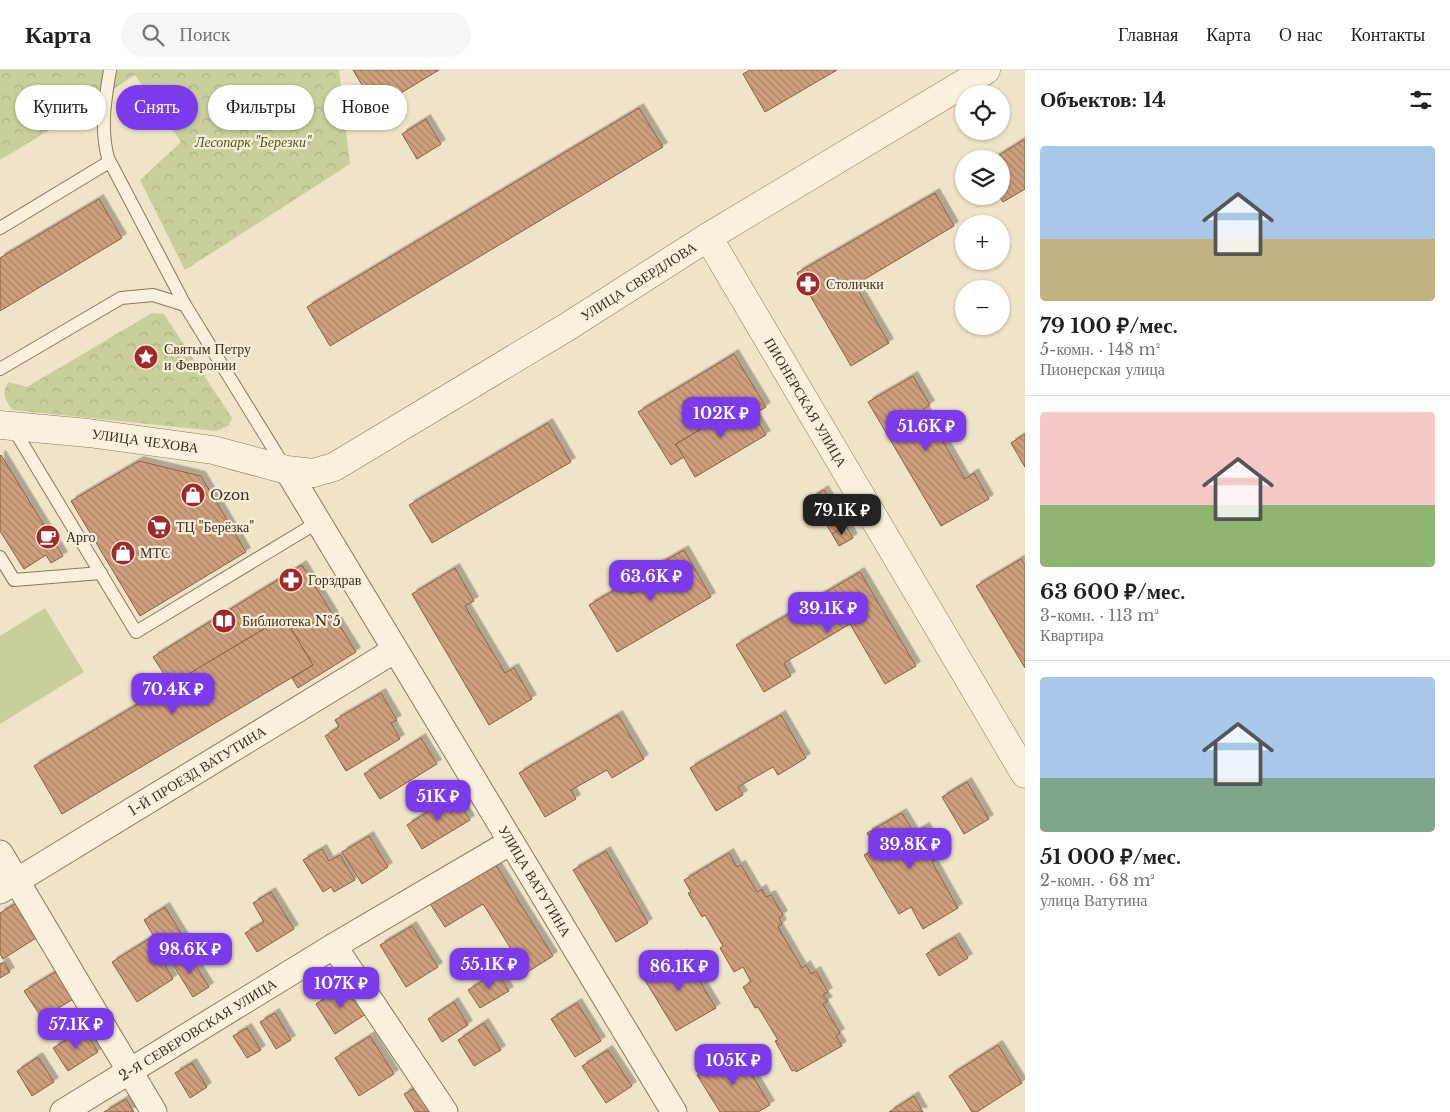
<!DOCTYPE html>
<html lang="ru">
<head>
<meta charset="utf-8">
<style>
	body { margin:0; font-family:"Libre Baskerville",serif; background:#f6f6f6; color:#202124; height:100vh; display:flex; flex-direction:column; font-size:19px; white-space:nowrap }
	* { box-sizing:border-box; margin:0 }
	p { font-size:16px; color:#757577 }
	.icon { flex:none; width:28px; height:28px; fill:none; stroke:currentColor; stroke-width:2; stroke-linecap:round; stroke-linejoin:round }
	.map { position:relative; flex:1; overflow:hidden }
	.details { display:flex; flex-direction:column; background:#fff; width:425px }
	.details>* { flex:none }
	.guide { position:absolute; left:15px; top:15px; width:475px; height:45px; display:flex; gap:10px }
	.controls { position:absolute; left:955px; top:15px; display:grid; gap:10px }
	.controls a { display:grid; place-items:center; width:55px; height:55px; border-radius:50%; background:#fff; box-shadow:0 1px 4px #0004; font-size:25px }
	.price { position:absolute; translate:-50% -42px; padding:0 11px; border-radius:10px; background:#7c3aed; color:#fff; font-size:16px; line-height:32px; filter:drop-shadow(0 1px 2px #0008) }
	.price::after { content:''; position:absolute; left:50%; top:30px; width:15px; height:11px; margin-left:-8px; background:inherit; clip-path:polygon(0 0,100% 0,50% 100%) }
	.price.active { background:#222; color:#fff }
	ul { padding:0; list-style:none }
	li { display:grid; align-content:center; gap:10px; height:265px; padding:0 15px }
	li+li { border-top:1px solid #e0e0e0 }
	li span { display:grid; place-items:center; height:155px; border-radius:5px; color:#555 }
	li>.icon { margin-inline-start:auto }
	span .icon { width:90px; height:90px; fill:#fffc; stroke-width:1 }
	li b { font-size:21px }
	h2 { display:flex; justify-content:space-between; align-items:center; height:60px; padding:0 15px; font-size:21px }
	.tag { padding:0 18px; border-radius:22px; background:#fff; box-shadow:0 1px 4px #0004; font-size:18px; line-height:45px }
	.tag.active { background:#7c3aed; color:#fff }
	header { display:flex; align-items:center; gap:30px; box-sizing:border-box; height:70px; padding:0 25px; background:#fff; border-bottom:1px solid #e0e0e0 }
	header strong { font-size:24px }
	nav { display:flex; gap:28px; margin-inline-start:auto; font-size:18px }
	.search { width:350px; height:45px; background:#f6f6f6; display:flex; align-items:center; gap:12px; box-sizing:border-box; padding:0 18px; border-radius:28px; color:#757577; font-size:19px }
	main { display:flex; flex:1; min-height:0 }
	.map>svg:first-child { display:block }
	.forest { fill:url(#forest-crowns) }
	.garden { fill:#c9cf9b }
	.building { fill:url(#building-back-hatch); stroke:#8d5f41; filter:url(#shadow) }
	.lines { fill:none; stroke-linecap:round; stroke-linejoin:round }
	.service-casing { stroke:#8d765c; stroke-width:14 }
	.minor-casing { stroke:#8d765c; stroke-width:27 }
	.tertiary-casing { stroke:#8d765c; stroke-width:29 }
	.service { stroke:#faf1dc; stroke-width:12 }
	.minor { stroke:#faf1dc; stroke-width:25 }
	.tertiary { stroke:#faf1dc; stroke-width:28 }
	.labels { text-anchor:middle; stroke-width:4.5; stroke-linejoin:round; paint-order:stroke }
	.park-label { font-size:14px; font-style:italic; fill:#4d5a26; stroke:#f7eed8 }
	.street-label { font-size:14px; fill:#3d2e20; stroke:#f7eed8 }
	.poi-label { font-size:14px; fill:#3d2e20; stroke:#f7eed8; text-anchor:start }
</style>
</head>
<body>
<header>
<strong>Карта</strong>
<div class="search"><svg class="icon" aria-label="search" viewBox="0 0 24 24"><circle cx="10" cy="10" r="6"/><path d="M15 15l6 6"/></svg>Поиск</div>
<nav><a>Главная</a><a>Карта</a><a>О нас</a><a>Контакты</a></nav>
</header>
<main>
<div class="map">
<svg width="1025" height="1042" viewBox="0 0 1025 1042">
	<defs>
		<pattern id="forest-crowns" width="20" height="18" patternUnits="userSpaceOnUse" patternTransform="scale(1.25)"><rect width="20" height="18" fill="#c9cf9b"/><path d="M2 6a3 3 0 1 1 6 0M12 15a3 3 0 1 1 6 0" fill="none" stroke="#aeb285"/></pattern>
		<pattern id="building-back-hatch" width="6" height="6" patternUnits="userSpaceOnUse" patternTransform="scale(1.25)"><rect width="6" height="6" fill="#cf9f7d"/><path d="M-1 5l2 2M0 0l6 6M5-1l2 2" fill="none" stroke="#a98266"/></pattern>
		<filter id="shadow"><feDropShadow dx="4.5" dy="-4.5" stdDeviation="0" flood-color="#0004"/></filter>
	</defs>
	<rect width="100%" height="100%" fill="#f0e4c8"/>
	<!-- forest -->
	<g class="forest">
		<path d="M0,0H339L350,94L185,200L140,110L181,72L135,5L66,50L0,90Z"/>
		<path d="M152,243L164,244L232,348L228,356L216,361L13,340C6,332 0,321 9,312L27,317Z"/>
	</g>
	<!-- garden -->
	<path class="garden" d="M45,538L84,602L0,654V566Z"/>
	<!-- building -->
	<g class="building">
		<path d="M353,0H439L376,38Z"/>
		<path d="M750,0H837L765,42L743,4Z"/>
		<path d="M639,38L663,77L330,276L307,237Z"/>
		<path d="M426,49L441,74L417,89L402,64Z"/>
		<path d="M1025,69V119L1003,132L999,126H1001V89H993Z"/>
		<path d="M935,123L954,156L855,215L889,273L851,296L797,203Z"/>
		<path d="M99,129L122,168L0,241V188Z"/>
		<path d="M734,284L766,337L754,344L746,332L676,374L684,387L671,395L638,342Z"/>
		<path d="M913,306L930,335L924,339L965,409L974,403L989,429L941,456L868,332Z"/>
		<path d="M746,332L766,365L695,407L676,374Z"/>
		<path d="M548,353L571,392L432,473L409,435Z"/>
		<path d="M1025,364V397L1011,373Z"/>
		<path d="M1,385L63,486L51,493L46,485L24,499L0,461V386Z"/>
		<path d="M139,391L201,406L246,482L140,546L71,431Z"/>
		<path d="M824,420L831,432L818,440L811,428Z"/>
		<path d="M831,432L839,444L825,452L818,440Z"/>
		<path d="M839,444L846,456L832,464L825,452Z"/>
		<path d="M846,456L853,468L839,476L832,464Z"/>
		<path d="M684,480L711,527L617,582L589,535L625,514L631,524L658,508L652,498Z"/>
		<path d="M1021,489L1025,495V598L976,516Z"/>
		<path d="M302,495L356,582L298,618L292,608L313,595L284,547L171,615L153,587Z"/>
		<path d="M455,498L474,531L465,536L505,603L514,598L532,629L489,655L412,524Z"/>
		<path d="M860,502L916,596L885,614L850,554L784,593L791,606L764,622L736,575Z"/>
		<path d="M284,547L313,595L62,744L34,696Z"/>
		<path d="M381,623L397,650L391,653L400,669L346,701L325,666L339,657L335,650Z"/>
		<path d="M618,645L644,689L612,708L607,700L571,720L576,729L545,747L519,703Z"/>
		<path d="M781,645L806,688L778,705L773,697L738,717L743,725L716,741L690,698Z"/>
		<path d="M421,668L437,694L380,729L364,704Z"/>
		<path d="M967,712L989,749L964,764L942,727Z"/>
		<path d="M454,725L470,750L422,779L407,755Z"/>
		<path d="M902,743L914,763L925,757L942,786L932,792L958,838L923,859L911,837L899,844L864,785L876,778L867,763Z"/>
		<path d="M369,766L388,797L362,814L342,782Z"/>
		<path d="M322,779L329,791L340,785L355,810L334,822L331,817L323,822L303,790Z"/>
		<path d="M606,781L648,853L616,872L573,800Z"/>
		<path d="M729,783L737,797L741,795L757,822L762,819L766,827L771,825L783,845L779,848L782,854L778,857L802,898L806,895L811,904L816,901L828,922L823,925L828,931L823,934L840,963L836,966L842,976L796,1002L795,1000L792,1001L775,971L778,970L758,937L755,938L743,917L751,912L743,897L734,902L720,878L723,876L705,845L702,847L688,823L691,822L684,810Z"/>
		<path d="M494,792L553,886L526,903L483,834L445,857L429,832Z"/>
		<path d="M271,822L294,859L257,882L245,863L264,852L253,833Z"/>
		<path d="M15,834L36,868L3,889L0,884V843Z"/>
		<path d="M165,837L187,873L165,885L144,850Z"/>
		<path d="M412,856L438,897L406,917L380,875Z"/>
		<path d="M955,867L968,888L939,906L926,884Z"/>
		<path d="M149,869L173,909L137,932L112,892Z"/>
		<path d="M188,883L209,917L193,927L172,893Z"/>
		<path d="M683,884L716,938L676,961L643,907Z"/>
		<path d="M4,892L10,902L0,908V894Z"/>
		<path d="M57,901L75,928L42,948L24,921Z"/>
		<path d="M497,902L509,921L480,938L468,920Z"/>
		<path d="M347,914L366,944L335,964L316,934Z"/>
		<path d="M454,932L468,955L442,972L428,949Z"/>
		<path d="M577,933L601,971L575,987L551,949Z"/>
		<path d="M275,943L291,970L276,979L260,952Z"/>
		<path d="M484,953L501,980L474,996L458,970Z"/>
		<path d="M247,958L261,980L247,988L233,966Z"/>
		<path d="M84,959L98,982L68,1001L53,978Z"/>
		<path d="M370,966L394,1004L359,1026L335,988Z"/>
		<path d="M998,975L1022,1013L977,1042H972L949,1006Z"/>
		<path d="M608,980L632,1016L606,1033L582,996Z"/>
		<path d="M737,980L770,1035L758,1042H720L697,1005Z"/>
		<path d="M38,987L54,1012L32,1026L17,1001Z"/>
		<path d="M192,993L207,1017L190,1028L175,1003Z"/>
		<path d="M417,1017L433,1042H415L404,1024Z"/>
		<path d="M914,1026L923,1042H889Z"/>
		<path d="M126,1029L134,1042H104Z"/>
	</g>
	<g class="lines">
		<defs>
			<g id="service">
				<path d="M110,0C105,31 100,57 108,88L185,235L284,396"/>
				<path d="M0,158L109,92"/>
				<path d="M0,299L121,228L153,225L185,235"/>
				<path d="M13,358L136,562L318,452"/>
				<path d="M0,487L14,510L101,503"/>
			</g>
			<g id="minor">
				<path id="s1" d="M287,400L674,1042"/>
				<path d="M0,783L154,1042"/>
				<path id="s2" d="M0,821L395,580"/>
				<path d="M334,876L445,1042"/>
				<path id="s3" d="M63,1042L334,876L511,772"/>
			</g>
			<g id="tertiary">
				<path id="s4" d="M708,167L1025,704"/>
				<path id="s5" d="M0,355L88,363L213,380L287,400L313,403L334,397L567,257L708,167L986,0"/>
			</g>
		</defs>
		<!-- service casing -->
		<use href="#service" class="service-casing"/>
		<!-- minor casing -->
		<use href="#minor" class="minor-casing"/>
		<!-- tertiary casing -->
		<use href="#tertiary" class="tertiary-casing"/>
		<!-- service -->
		<use href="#service" class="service"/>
		<!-- minor -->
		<use href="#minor" class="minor"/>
		<!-- tertiary -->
		<use href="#tertiary" class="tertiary"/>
	</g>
	<!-- icons -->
	<defs>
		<symbol id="pharmacy-disc" viewBox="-11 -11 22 22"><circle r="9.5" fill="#9e2a2b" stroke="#f7eed8"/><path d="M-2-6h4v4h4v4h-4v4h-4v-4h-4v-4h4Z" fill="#fff"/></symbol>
		<symbol id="sight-disc" viewBox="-11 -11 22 22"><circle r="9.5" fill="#9e2a2b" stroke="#f7eed8"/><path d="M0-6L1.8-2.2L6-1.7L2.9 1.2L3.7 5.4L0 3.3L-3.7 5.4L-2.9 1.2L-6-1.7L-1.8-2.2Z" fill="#fff"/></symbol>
		<symbol id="shop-disc" viewBox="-11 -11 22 22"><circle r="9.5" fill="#9e2a2b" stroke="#f7eed8"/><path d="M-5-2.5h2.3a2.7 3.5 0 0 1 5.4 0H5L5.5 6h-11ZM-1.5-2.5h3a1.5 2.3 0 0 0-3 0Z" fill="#fff"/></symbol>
		<symbol id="supermarket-disc" viewBox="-11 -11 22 22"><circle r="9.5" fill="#9e2a2b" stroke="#f7eed8"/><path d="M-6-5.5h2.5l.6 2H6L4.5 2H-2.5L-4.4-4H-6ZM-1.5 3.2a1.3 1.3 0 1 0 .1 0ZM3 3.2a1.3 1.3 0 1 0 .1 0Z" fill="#fff"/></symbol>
		<symbol id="cafe-disc" viewBox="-11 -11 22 22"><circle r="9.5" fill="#9e2a2b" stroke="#f7eed8"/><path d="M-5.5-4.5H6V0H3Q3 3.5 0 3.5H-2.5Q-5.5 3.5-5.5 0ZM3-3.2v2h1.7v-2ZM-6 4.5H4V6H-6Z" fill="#fff"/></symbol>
		<symbol id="library-disc" viewBox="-11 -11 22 22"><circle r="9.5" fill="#9e2a2b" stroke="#f7eed8"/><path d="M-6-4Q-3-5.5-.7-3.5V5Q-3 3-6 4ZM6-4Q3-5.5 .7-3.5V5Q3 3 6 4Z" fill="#fff"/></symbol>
	</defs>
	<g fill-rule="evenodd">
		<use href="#pharmacy-disc" x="794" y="200" width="28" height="28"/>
		<use href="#sight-disc" x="132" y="273" width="28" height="28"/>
		<use href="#shop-disc" x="179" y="411" width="28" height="28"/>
		<use href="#supermarket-disc" x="145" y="443" width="28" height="28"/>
		<use href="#cafe-disc" x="34" y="453" width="28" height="28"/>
		<use href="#shop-disc" x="109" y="469" width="28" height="28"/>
		<use href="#pharmacy-disc" x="277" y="496" width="28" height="28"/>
		<use href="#library-disc" x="210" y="537" width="28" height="28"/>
	</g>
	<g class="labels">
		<!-- park labels -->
		<g class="park-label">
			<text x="253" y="77">Лесопарк "Березки"</text>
		</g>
		<!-- street labels -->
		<g class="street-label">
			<text dy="5" stroke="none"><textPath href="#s5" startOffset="696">УЛИЦА СВЕРДЛОВА</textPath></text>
			<text dy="5" stroke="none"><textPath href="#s4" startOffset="192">ПИОНЕРСКАЯ УЛИЦА</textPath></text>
			<text dy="5" stroke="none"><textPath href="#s5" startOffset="146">УЛИЦА ЧЕХОВА</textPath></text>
			<text dy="5" stroke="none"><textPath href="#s2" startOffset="231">1-Й ПРОЕЗД ВАТУТИНА</textPath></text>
			<text dy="5" stroke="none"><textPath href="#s1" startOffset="480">УЛИЦА ВАТУТИНА</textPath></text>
			<text dy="5" stroke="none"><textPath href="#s3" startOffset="158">2-Я СЕВЕРОВСКАЯ УЛИЦА</textPath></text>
		</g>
		<!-- poi labels -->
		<g class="poi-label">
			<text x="826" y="219">Столички</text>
			<text x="164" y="284">Святым Петру<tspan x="164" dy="16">и Февронии</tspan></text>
			<text x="210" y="430">Ozon</text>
			<text x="176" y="462">ТЦ "Берёзка"</text>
			<text x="66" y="472">Арго</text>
			<text x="140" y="488">МТС</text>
			<text x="308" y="515">Горздрав</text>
			<text x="242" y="556">Библиотека №5</text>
		</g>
	</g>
</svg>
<div class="controls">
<a><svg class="icon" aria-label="locate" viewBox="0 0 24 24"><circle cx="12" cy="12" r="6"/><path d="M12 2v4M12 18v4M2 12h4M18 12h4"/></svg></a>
<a><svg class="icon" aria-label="layers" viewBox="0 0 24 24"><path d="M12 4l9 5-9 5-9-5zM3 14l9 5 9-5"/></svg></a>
<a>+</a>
<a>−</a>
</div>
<b class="price" style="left:721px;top:369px">102K ₽</b>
<b class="price" style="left:926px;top:382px">51.6K ₽</b>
<b class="price active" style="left:842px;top:466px">79.1K ₽</b>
<b class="price" style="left:651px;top:532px">63.6K ₽</b>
<b class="price" style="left:828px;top:564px">39.1K ₽</b>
<b class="price" style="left:173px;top:645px">70.4K ₽</b>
<b class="price" style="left:438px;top:752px">51K ₽</b>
<b class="price" style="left:910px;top:800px">39.8K ₽</b>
<b class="price" style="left:190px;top:905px">98.6K ₽</b>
<b class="price" style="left:489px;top:920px">55.1K ₽</b>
<b class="price" style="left:679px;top:922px">86.1K ₽</b>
<b class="price" style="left:341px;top:939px">107K ₽</b>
<b class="price" style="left:76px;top:980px">57.1K ₽</b>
<b class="price" style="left:733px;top:1016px">105K ₽</b>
<div class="guide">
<a class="tag">Купить</a>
<a class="tag active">Снять</a>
<a class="tag">Фильтры</a>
<a class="tag">Новое</a>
</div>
</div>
<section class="details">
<h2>Объектов: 14<svg class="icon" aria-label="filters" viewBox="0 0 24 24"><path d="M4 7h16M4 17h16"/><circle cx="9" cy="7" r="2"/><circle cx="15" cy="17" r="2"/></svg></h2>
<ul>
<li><span style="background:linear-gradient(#a9c7e8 60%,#c2b280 0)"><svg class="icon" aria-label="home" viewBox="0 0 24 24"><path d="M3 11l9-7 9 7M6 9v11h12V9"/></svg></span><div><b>79 100 ₽/мес.</b><p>5-комн. · 148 m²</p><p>Пионерская улица</p></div></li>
<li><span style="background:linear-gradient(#f6c9c9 60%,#8fb573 0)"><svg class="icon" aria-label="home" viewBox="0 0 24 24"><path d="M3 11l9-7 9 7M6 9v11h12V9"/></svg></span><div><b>63 600 ₽/мес.</b><p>3-комн. · 113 m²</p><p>Квартира</p></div></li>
<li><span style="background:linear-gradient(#a9c7e8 65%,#7fa58c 0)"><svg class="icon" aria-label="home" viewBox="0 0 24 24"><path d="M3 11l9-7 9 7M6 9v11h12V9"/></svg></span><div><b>51 000 ₽/мес.</b><p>2-комн. · 68 m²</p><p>улица Ватутина</p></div></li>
</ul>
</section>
</main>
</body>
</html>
